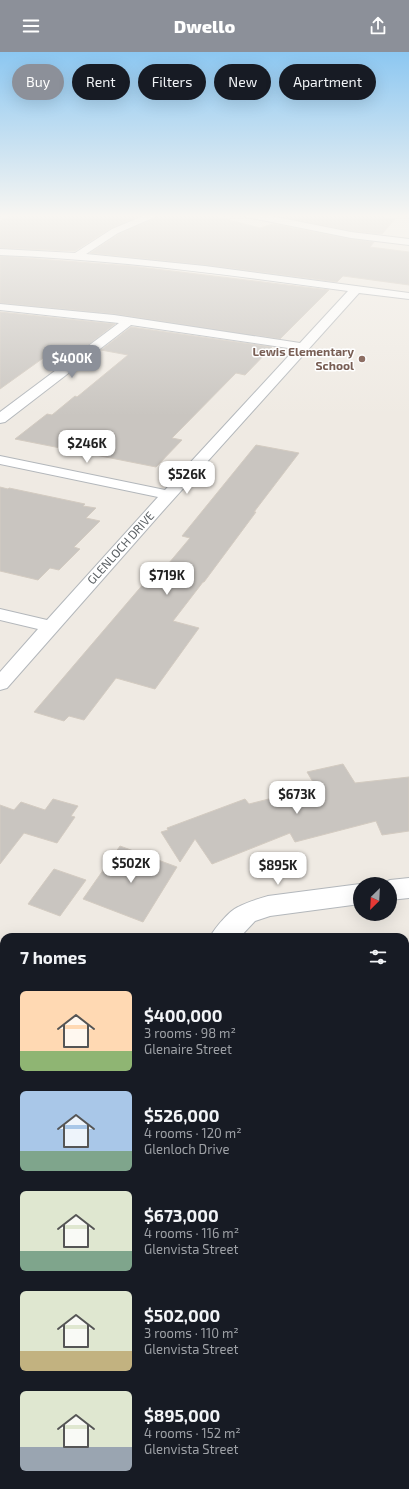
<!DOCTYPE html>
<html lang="en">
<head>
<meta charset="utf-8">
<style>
	body { margin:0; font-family:"Exo 2",sans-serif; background:#242831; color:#f1f3f6; height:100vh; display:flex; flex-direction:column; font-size:15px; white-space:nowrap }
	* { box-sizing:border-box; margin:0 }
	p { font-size:13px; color:#9ea1a6 }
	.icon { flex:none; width:22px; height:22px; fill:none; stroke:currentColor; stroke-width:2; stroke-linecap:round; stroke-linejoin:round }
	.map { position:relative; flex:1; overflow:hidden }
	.details { position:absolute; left:0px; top:881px; width:409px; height:556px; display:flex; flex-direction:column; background:#171b24; border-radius:12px 12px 0 0; box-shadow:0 4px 16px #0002 }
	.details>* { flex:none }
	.top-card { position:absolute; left:12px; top:12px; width:385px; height:36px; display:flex; gap:8px }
	.needle { width:26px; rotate:204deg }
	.fabs { position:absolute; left:353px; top:825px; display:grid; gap:8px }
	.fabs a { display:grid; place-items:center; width:44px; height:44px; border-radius:50%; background:#171b24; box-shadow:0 4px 16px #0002; font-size:20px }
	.price { position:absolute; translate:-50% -34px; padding:0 9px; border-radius:8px; background:#fff; color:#222; font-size:13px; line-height:26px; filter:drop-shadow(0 1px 2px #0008) }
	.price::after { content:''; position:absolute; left:50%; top:24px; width:12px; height:9px; margin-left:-6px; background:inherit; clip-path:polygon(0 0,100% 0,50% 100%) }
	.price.active { background:#8c9099; color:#fff }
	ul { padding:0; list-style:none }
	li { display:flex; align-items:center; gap:12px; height:100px; padding:0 20px }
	li span { display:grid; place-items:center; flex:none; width:112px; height:80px; border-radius:6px; color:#555 }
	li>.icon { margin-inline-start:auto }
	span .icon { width:48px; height:48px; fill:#fffc; stroke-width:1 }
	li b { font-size:17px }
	h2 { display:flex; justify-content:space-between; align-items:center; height:48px; padding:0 20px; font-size:17px }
	.pill { padding:0 14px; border-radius:18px; background:#171b24; box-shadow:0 4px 16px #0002; font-size:14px; line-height:36px }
	.pill.active { background:#8c9099; color:#fff }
	header { display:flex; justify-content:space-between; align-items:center; height:52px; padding:0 20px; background:#8c9099; color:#fff; font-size:18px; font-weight:800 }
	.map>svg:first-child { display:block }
	.building { fill:#c9c5c0; stroke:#d3cbc1 }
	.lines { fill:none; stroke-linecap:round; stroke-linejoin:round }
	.street-casing { stroke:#b3b7bb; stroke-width:2 }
	.street { fill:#fff; fill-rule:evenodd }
	.education-dot { fill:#8d6e63; stroke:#fff; stroke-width:1.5 }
	.labels { text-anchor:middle; stroke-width:3; stroke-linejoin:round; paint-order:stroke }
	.far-education-label { font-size:12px; font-weight:bold; fill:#785e54; stroke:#fff; text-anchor:end }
	.far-street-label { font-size:12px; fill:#5b6064; stroke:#fff }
</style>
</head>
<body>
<header><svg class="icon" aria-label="menu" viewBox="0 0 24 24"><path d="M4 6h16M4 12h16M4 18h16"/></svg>Dwello<svg class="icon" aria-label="share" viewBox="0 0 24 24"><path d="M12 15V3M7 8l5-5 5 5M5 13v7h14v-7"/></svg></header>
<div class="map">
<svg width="409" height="1437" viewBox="0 0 409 1437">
	<rect width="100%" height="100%" fill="#efeae3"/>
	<!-- building -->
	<g class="building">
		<path d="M14,162H143L111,176L75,199L0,196V169Z"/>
		<path d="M163,162H207L260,176L272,172L351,187L374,190L370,195L409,200V233L343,224L337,230L205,213L90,201L119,182Z"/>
		<path d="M294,162H358L395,167L382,182L351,179L286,166Z"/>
		<path d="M0,204L131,214L329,238L280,287L114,262L0,251Z"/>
		<path d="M0,260L115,272L84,296L68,293L65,295L60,294L0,337Z"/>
		<path d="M131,275L272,295L245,323L236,321L172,386L182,388L156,415L15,387L47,362L52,363L75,344L77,345L128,303L101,298Z"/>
		<path d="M256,393L299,401L254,460H256L204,530H203L173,569L199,576L155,637L116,626L84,668L69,664L64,669L34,660L151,523L158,524L190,486L182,484Z"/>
		<path d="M0,435L8,437L9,436L85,452L83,454L96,456L86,466L100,469L74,495L80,497L59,518L50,516L38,528L0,519Z"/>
		<path d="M343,712L355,731L409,725V779L382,783L376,769L295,790L290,781L212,812L195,787L180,810L161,780L168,778L167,776L245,747L249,752L316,735L307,720Z"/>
		<path d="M53,747L78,754L71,764L75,765L57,791L24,781L0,812V753L14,758L21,750L45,758Z"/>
		<path d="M120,794L177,815L143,870L83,847Z"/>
		<path d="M54,817L86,828L60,864L28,852Z"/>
	</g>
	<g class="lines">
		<defs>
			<g id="street">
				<path d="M148,162H162L118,181L86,202L205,214L409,241V247L359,241L162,460L7,636L0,638V620L38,577L0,568V557L47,568L158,445L0,412V404L165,438L295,297L131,273L5,370L0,371V360L119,271L0,258V252L114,263L300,291L348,239C232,223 117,208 0,203V197L75,201L112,177Z"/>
				<path d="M242,162H261L351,180L409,187V193L351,186L246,165Z"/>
				<path d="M409,826V846L390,848V832H381L390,828Z"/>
				<path d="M360,832V852L270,864L255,869L240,885H210C215,876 229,859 238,855C247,850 258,847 268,844Z"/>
				<path d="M409,1305V1341L405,1342V1306Z"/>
				<path d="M4,1407V1433H20L19,1437H0V1408Z"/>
				<path d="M286,1433H324L325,1437H287Z"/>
			</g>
		</defs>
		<!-- street casing -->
		<use href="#street" class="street-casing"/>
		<!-- street -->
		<use href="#street" class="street"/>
	</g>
	<!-- sky -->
	<linearGradient id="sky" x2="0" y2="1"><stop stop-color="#8cc7f1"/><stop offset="0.45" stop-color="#f8f6f2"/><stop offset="1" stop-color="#f8f6f2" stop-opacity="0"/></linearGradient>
	<rect width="409" height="364" fill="url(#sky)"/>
	<!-- markers -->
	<circle class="education-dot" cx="362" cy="307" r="4"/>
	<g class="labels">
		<!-- far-education labels -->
		<g class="far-education-label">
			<text x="354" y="304">Lewis Elementary<tspan x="354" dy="14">School</tspan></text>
		</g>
		<!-- far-street labels -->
		<g class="far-street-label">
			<text transform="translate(121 496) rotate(-48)" y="4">GLENLOCH DRIVE</text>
		</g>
	</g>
</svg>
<div class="fabs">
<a><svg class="needle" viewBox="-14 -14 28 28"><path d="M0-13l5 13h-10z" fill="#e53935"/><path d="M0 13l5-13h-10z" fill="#9ea1a6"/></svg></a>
</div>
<b class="price active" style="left:72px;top:327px">$400K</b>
<b class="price" style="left:87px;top:412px">$246K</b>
<b class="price" style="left:187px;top:443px">$526K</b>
<b class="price" style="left:167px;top:544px">$719K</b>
<b class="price" style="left:297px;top:763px">$673K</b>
<b class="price" style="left:131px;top:832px">$502K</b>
<b class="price" style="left:278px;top:834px">$895K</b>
<div class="top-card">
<a class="pill active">Buy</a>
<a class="pill">Rent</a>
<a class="pill">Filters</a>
<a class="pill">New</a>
<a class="pill">Apartment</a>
</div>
<section class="details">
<h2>7 homes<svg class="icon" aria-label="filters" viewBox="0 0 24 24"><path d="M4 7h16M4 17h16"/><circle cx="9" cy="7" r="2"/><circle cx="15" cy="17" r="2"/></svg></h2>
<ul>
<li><span style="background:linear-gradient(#ffd9b3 75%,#8fb573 0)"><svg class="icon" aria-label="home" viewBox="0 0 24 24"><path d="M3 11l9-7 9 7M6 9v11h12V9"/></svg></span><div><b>$400,000</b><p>3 rooms · 98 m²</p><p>Glenaire Street</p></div></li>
<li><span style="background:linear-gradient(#a9c7e8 75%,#7fa58c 0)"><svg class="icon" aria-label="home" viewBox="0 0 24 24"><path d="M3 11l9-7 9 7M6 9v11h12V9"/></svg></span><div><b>$526,000</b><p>4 rooms · 120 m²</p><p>Glenloch Drive</p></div></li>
<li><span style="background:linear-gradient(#dfe7d0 75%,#7fa58c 0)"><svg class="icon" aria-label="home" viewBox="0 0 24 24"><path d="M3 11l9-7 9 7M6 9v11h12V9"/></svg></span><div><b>$673,000</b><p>4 rooms · 116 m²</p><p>Glenvista Street</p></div></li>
<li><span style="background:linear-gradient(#dfe7d0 75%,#c2b280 0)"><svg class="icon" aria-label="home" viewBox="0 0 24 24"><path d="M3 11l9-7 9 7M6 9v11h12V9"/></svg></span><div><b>$502,000</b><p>3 rooms · 110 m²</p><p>Glenvista Street</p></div></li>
<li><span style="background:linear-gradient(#dfe7d0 70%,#9aa5b1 0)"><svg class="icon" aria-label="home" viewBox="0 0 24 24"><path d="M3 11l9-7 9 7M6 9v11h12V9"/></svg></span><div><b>$895,000</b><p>4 rooms · 152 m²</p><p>Glenvista Street</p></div></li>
</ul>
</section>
</div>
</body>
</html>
